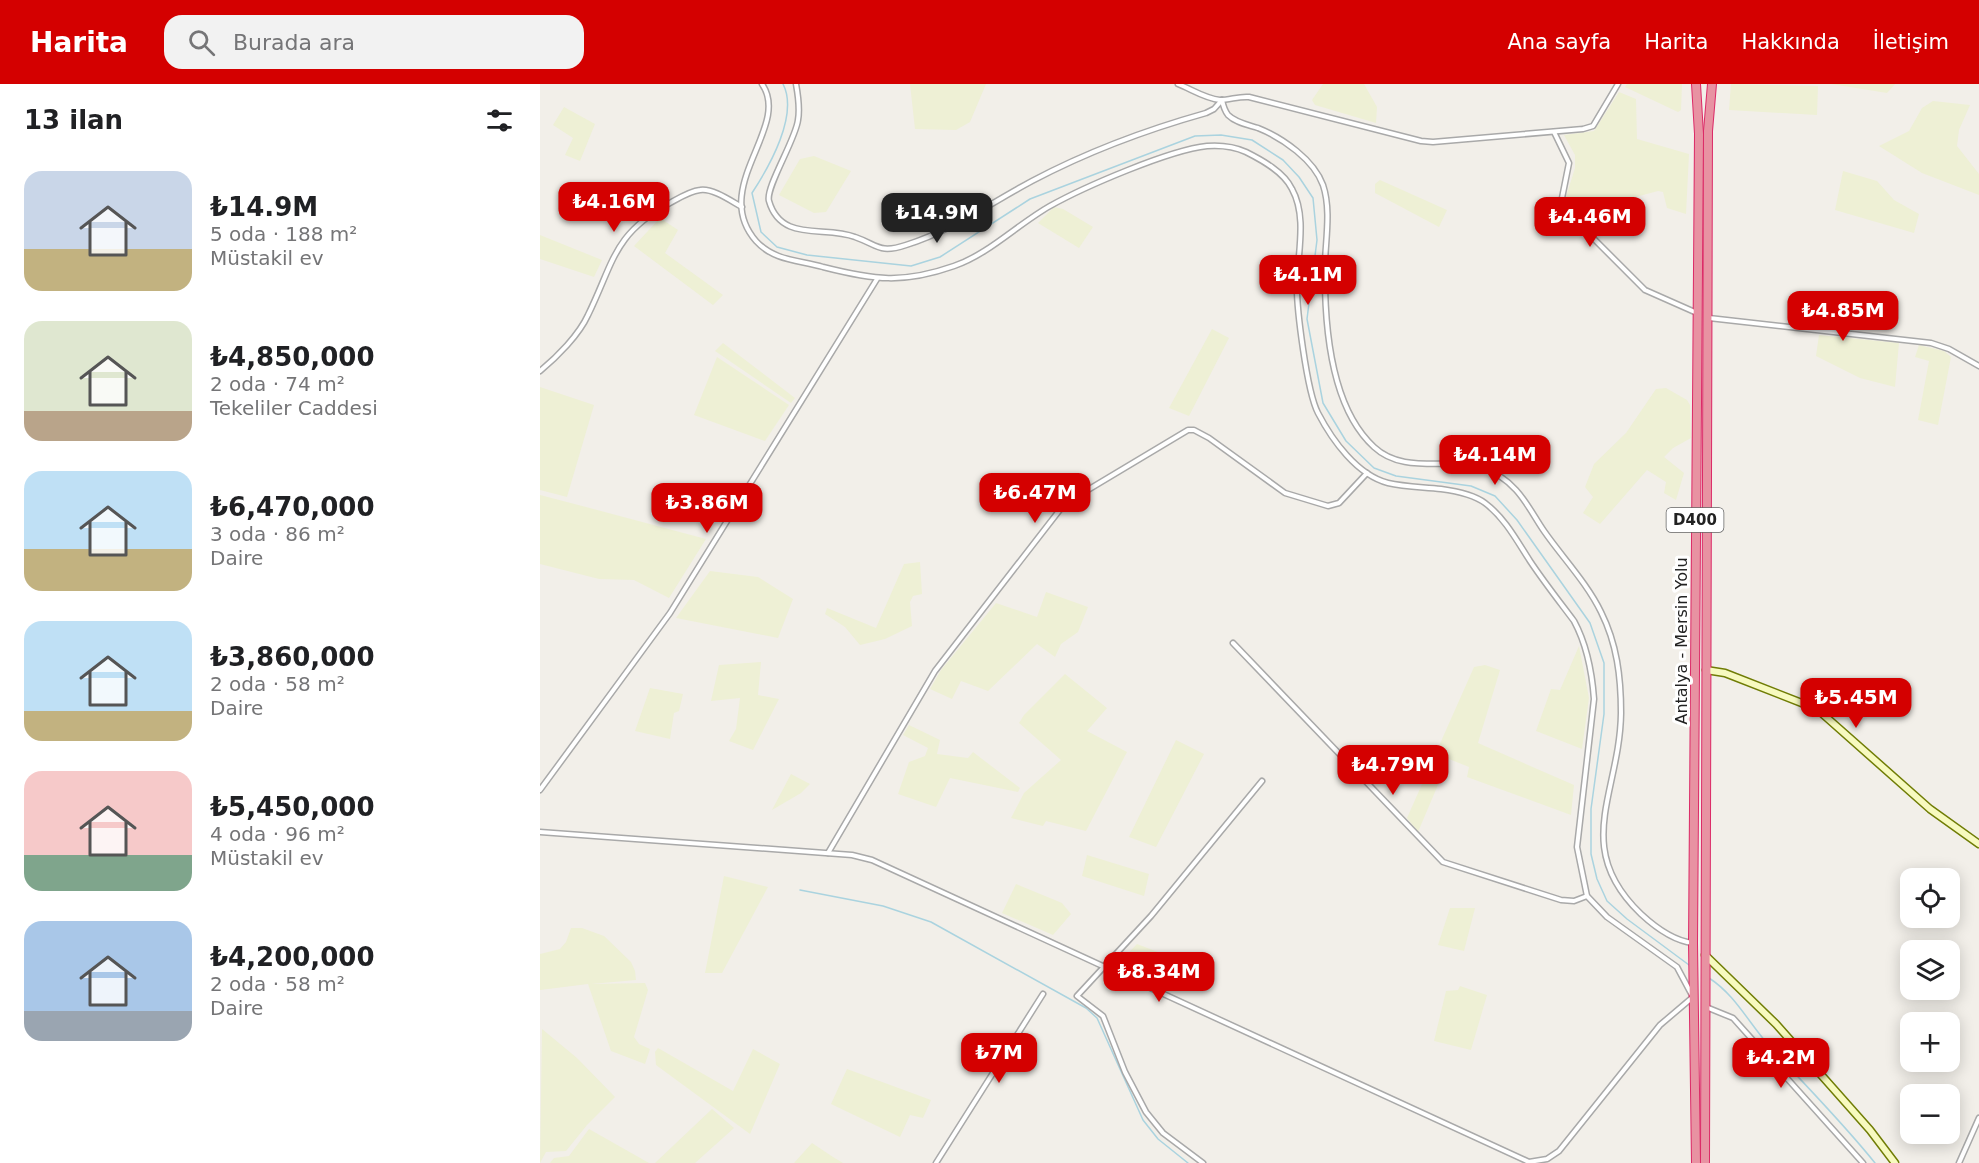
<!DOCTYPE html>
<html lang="tr">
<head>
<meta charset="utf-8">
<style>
	body { margin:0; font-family:"DejaVu Sans",sans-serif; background:#f2f2f2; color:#202124; height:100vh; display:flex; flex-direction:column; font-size:22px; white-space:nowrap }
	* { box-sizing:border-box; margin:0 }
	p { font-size:20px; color:#757577 }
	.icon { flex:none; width:33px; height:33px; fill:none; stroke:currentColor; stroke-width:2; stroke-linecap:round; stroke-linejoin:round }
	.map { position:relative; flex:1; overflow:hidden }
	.panel { display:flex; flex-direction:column; background:#fff; width:540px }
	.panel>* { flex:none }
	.tools { position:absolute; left:1360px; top:784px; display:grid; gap:12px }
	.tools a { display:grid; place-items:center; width:60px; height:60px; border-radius:12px; background:#fff; box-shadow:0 3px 15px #0003; font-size:30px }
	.price { position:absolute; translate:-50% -51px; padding:0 14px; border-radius:12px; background:#d40000; color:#fff; font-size:20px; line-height:39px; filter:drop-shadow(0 2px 3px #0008) }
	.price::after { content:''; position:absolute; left:50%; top:36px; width:18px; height:14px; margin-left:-9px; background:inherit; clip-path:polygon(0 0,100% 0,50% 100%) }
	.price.active { background:#222; color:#fff }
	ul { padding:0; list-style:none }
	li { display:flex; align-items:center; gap:18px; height:150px; padding:0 24px }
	li span { display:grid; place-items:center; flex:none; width:168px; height:120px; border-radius:18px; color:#555 }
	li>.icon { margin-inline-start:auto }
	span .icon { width:72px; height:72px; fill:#fffc; stroke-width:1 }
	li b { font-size:26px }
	h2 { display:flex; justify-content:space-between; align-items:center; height:72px; padding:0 24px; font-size:26px }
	header { display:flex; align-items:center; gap:36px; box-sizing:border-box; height:84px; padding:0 30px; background:#d40000; color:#fff }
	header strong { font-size:28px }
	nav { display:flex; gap:33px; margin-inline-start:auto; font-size:21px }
	.search { width:420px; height:54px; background:#f2f2f2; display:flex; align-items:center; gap:15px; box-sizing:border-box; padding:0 21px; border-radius:18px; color:#757577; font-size:22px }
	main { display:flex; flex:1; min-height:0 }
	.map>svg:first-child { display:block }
	.farmland { fill:#eef0d5 }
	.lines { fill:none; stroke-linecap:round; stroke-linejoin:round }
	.stream { stroke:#aad3df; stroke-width:1.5 }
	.street-casing { stroke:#a9a9a9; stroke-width:7 }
	.secondary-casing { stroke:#707d05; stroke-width:9 }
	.highway-casing { stroke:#dc2a67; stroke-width:10 }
	.street { stroke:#fff; stroke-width:4 }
	.secondary { stroke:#f7fabf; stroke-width:6 }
	.highway { stroke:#e892a2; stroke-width:8 }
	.labels { text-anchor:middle; stroke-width:6; stroke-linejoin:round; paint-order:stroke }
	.shield { fill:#fff; stroke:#646464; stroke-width:1.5 }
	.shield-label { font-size:15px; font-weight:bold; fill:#222 }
	.street-label { font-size:16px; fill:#222; stroke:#fff }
</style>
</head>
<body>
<header>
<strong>Harita</strong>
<div class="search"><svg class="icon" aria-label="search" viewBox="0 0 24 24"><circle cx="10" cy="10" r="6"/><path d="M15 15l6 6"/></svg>Burada ara</div>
<nav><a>Ana sayfa</a><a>Harita</a><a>Hakkında</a><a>İletişim</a></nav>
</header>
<main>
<section class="panel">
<h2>13 ilan<svg class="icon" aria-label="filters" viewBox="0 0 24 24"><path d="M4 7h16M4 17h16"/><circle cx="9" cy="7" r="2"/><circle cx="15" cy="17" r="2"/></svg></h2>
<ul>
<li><span style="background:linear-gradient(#c9d6e8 65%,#c2b280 0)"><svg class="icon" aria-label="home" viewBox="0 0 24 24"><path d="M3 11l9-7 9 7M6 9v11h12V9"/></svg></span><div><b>₺14.9M</b><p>5 oda · 188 m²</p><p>Müstakil ev</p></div></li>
<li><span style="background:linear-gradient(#dfe7d0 75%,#b9a48a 0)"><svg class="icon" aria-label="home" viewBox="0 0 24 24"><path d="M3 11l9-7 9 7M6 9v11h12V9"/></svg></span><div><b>₺4,850,000</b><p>2 oda · 74 m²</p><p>Tekeliler Caddesi</p></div></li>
<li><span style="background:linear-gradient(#bfe0f5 65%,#c2b280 0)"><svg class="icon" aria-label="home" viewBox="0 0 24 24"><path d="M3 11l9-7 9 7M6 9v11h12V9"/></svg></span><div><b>₺6,470,000</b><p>3 oda · 86 m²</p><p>Daire</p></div></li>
<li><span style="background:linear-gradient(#bfe0f5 75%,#c2b280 0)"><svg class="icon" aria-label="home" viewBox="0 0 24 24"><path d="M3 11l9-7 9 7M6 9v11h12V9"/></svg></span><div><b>₺3,860,000</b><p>2 oda · 58 m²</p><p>Daire</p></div></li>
<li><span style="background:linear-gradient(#f6c9c9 70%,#7fa58c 0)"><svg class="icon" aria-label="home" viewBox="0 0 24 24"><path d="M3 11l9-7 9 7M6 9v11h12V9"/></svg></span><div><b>₺5,450,000</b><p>4 oda · 96 m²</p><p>Müstakil ev</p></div></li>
<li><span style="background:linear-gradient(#a9c7e8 75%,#9aa5b1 0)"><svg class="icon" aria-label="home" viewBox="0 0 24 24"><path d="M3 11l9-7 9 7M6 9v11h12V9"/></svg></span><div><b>₺4,200,000</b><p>2 oda · 58 m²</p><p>Daire</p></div></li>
</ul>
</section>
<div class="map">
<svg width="1439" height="1079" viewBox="0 0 1439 1079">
	<rect width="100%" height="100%" fill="#f2efe9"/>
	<!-- farmland -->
	<g class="farmland">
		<path d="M370,0H446L430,38L416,46L375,45Z"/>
		<path d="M783,0H824L837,23L836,39L775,21L772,16Z"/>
		<path d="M1087,0H1142L1141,26L1138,28L1085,3Z"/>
		<path d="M1191,0L1278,2L1277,31L1189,26Z"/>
		<path d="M1291,0H1355L1347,9Z"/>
		<path d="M1079,8L1096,15L1097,55L1149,70L1146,130L1127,124L1123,108L1118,107L1092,114L1075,123L1050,142L1024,119L1035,84V71L1024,51L1054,47Z"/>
		<path d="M1393,17L1430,21L1419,46L1417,62L1439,90V111L1382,89L1339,62L1369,47L1382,24Z"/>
		<path d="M24,23L55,40L40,77L25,71L33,54L13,41Z"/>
		<path d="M274,72L311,87L286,128L274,129L239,111L260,75Z"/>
		<path d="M1303,87L1337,97L1354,116L1379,130L1374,149L1295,126Z"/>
		<path d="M840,96L907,126L899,143L835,109V100Z"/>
		<path d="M514,123L523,125L553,143L539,164L498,139Z"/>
		<path d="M120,134L138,146L125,169L183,211L173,221L94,162Z"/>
		<path d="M0,151L62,176L54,193L0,175Z"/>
		<path d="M672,245L689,254L649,332L629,324Z"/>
		<path d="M1279,251L1359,259L1355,303L1320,294L1276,272Z"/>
		<path d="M183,259L255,314L251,319L175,267Z"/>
		<path d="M1379,261L1404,267L1411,273L1398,341L1378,336L1389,277L1375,273Z"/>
		<path d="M177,273L249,321L225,357L154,331Z"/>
		<path d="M0,303L54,321L27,413L0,406Z"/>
		<path d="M1126,304L1147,316L1150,321L1151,354L1133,364L1124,373L1144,389L1136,416L1124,409L1126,398L1107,386L1060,440L1043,429L1053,413L1045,403L1054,380L1086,349L1116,305Z"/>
		<path d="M0,411L46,423L166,455L129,514L94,496L59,495L0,480Z"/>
		<path d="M380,478L382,510L373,512L370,518L372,542L345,555L320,561L305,543L285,530L287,524L336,544L364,480Z"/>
		<path d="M170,487L218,493L253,515L238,554L136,534Z"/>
		<path d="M506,508L548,523L538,548L521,560L515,573L497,560L448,607L421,597L412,615L390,605L401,586L456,519L497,533Z"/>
		<path d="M1039,562L1049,614L1042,665L996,647L1011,605L1020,606Z"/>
		<path d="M221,578L218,611L239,615L213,666L189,657L196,645L200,614L171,617L179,581Z"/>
		<path d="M945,581L960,586L938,659L1034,701L1031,731L927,693L929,683L909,675L878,748L867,734L934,583Z"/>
		<path d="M525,590L567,624L547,647L587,668L546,747L506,737L503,742L471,734L484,709L521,676L479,639L484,631Z"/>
		<path d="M110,604L143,610L139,627L134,629L130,655L95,647Z"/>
		<path d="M369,641L400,656L397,670L428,674L433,668L480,704L478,708L410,694L396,723L358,710L369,678L385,672L388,664L363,651Z"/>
		<path d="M636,656L664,670L616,763L589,753Z"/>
		<path d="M251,690L270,700L261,709L232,726Z"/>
		<path d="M547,771L609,790L604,812L542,792Z"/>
		<path d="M184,792L228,803L182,889H165Z"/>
		<path d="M476,800L522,819L531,830L513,851L462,829Z"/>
		<path d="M910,824H935L924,867L898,861Z"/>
		<path d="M31,844H42L64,852L91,878L95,887L96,896L51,900L105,899L108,906L94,953L99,960L110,965L105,980L71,967L48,900L0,906V870L20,865L26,858Z"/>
		<path d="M597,860L644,878L631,894L628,906L576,882Z"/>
		<path d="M920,902L947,911L931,966L894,957L906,907L918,906Z"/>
		<path d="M2,945L37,974L75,1013L47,1041L26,1067L6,1068L0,1079Z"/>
		<path d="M118,964L193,1007L213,965L240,980L210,1050L116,981L115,968Z"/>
		<path d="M307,985L391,1016L383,1034L370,1031L360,1053L291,1020Z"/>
		<path d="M172,1025L194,1044L155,1079H115Z"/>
		<path d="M49,1045L109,1079H10L14,1074L29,1072Z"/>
		<path d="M272,1059L293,1073L303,1079H254Z"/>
	</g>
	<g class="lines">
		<!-- stream -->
		<g class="stream">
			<path d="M243,0C259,31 229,83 212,109L221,148L237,163L267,171L371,182L400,173L490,115L655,52L681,51L712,56L743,76L759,93L773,114L777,156L767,235L783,319L806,357L834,384L856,392L931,402L955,412L977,436L1050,539L1064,579V630L1051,725V770L1057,795L1067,817L1087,835L1149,881"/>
			<path d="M260,806L343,822L391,838L546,924L557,934L603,1036L618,1055L648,1079"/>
			<path d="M1169,894C1197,912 1210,942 1233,966C1267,1003 1303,1039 1335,1079"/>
		</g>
		<defs>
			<g id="street">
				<path d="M256,0C258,11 260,25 258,36C256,55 225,104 229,117C241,159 285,141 315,153C338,161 339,170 366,161C411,147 451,119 492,97C545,69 609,45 666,29L674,25L682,16"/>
				<path d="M638,0C651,5 666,15 680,16C690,16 699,12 709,13L881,57L893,58L1043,45L1053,42L1078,0"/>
				<path d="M682,16C683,21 685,27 688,31C696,39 709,41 718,44C743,54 774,76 783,101C791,125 786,153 785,178C784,236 789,322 834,363C863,390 905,374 940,383C953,386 967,396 976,406C987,418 995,434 1004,447C1022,473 1047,499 1061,528C1077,560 1081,593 1081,629C1080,709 1031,763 1101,830C1115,843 1135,857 1153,859"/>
				<path d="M1014,48L1029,79L1021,119L1024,125L1105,206L1157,229"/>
				<path d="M1169,234L1391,259L1409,265L1439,282"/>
				<path d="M0,287C17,273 39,251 48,231C74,178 73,150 130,119C139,114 150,107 160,106C173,104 191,117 202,123"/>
				<path d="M693,559L903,778L1021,816L1034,817L1047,812"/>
				<path d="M0,706L130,529L337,195"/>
				<path d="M0,748L312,771L332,776L989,1078L1007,1075L1019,1067L1120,941L1153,913L1137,883L1067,833L1047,812L1037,763L1054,615C1052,588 1047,561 1034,537C1019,517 1004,498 990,477C977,457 965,434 945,419C933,410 916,407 901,405C884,403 865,403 848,399C817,391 792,356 778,329C767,308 756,223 757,198C758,168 767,132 752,105C744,88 722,76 706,68C693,62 681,61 667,62C629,66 544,103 510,122C478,140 449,170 414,182C363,200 334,196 283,183C259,176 234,177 216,157C169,103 252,43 222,0"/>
				<path d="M288,769L395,587L522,423L531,416L648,346H654L669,354L745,409L788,422L799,419L827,389"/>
				<path d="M1166,923L1193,934L1323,1079"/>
				<path d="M396,1079L503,910"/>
				<path d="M663,1079L623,1049L606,1028L585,988L563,932L537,912L611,832L722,697"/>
				<path d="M1419,1079L1439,1034"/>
			</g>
			<g id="secondary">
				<path d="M1166,586L1185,589L1277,625L1390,725L1439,760"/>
				<path d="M1165,871L1236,940L1330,1046L1355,1079"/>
			</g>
			<g id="highway">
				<path d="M1156,0L1159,50L1153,859L1156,1079"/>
				<path d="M1165,1079L1168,47L1172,0"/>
			</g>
		</defs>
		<!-- street casing -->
		<use href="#street" class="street-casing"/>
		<!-- secondary casing -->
		<use href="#secondary" class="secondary-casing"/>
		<!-- highway casing -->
		<use href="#highway" class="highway-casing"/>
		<!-- street -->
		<use href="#street" class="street"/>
		<!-- secondary -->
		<use href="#secondary" class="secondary"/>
		<!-- highway -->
		<use href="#highway" class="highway"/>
	</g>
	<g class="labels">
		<!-- shield labels -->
		<rect class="shield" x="1126.5" y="424" width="57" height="24" rx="4.5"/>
		<g class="shield-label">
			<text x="1155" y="441">D400</text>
		</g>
		<!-- street labels -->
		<g class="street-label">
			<text transform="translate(1141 557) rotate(-90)" y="6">Antalya - Mersin Yolu</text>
		</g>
	</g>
</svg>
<div class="tools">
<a><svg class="icon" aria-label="locate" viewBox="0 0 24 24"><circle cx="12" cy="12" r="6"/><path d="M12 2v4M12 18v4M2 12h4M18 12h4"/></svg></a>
<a><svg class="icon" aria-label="layers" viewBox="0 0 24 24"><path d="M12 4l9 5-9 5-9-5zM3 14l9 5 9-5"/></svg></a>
<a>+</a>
<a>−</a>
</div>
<b class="price" style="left:74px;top:149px">₺4.16M</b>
<b class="price active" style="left:397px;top:160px">₺14.9M</b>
<b class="price" style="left:1050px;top:164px">₺4.46M</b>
<b class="price" style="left:768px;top:222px">₺4.1M</b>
<b class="price" style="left:1303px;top:258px">₺4.85M</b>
<b class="price" style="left:955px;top:402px">₺4.14M</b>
<b class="price" style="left:495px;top:440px">₺6.47M</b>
<b class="price" style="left:167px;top:450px">₺3.86M</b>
<b class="price" style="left:1316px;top:645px">₺5.45M</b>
<b class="price" style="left:853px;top:712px">₺4.79M</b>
<b class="price" style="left:619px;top:919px">₺8.34M</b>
<b class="price" style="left:459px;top:1000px">₺7M</b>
<b class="price" style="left:1241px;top:1005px">₺4.2M</b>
</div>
</main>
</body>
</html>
